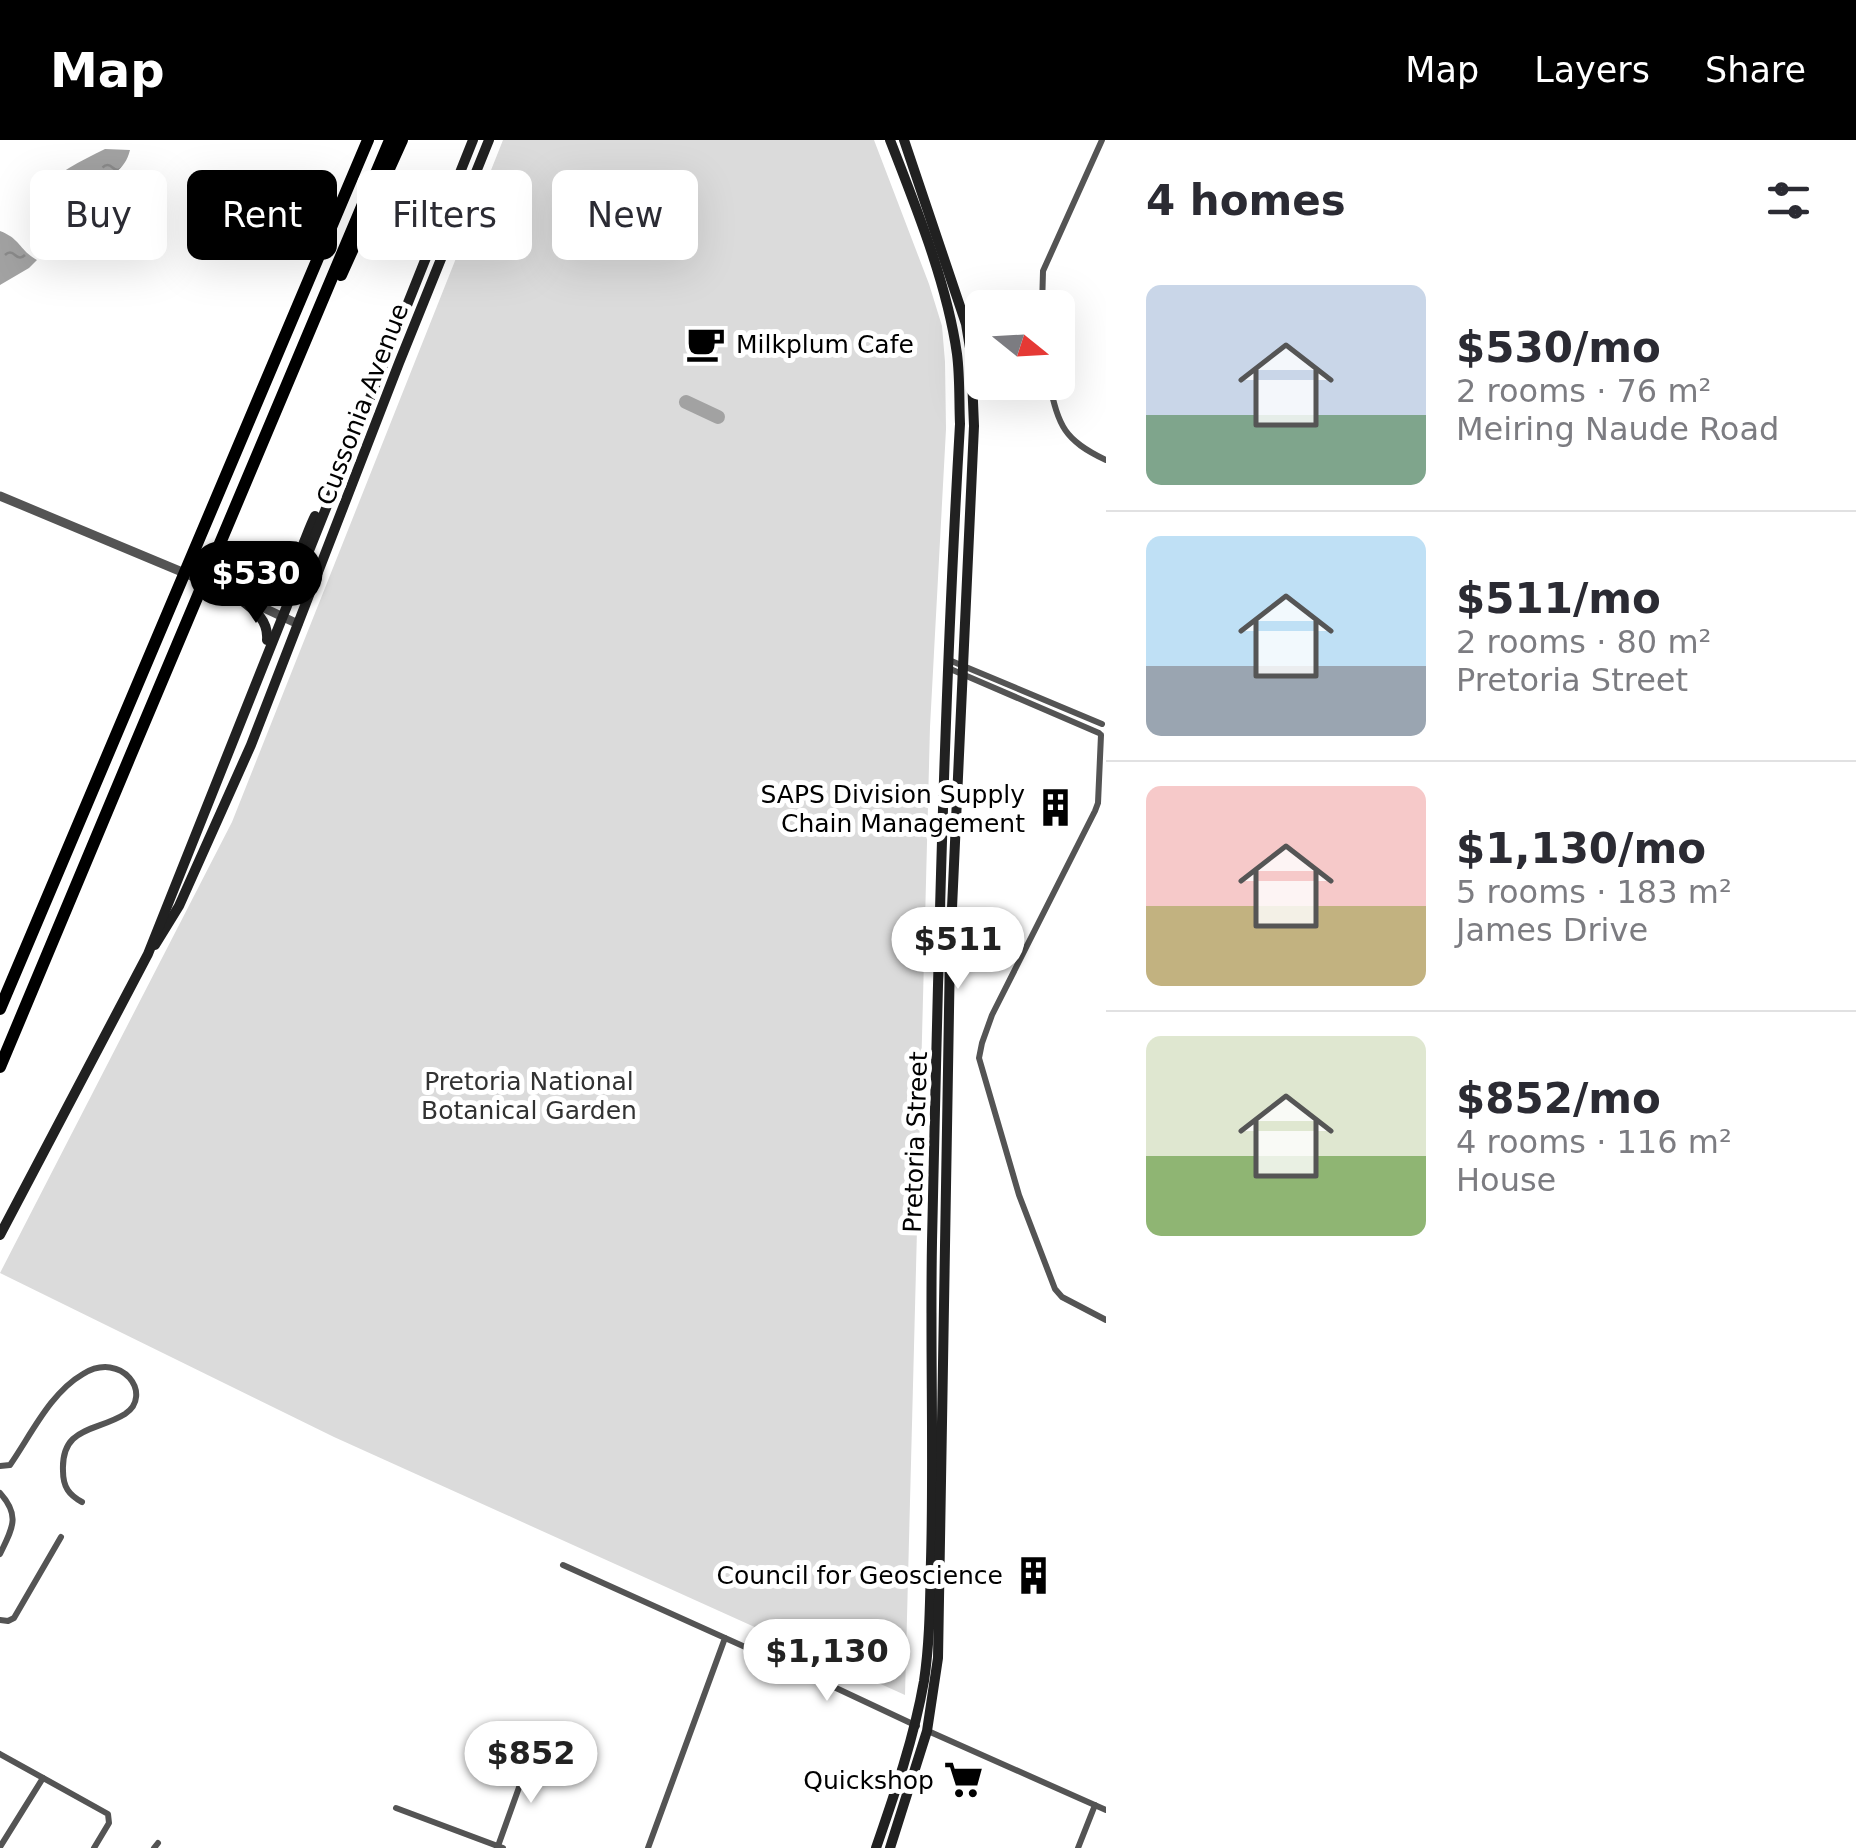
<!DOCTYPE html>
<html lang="en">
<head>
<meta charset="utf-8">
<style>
	body { margin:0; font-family:"DejaVu Sans",sans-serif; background:#f7f7f7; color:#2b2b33; height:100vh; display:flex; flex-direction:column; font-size:38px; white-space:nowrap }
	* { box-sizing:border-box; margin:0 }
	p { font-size:32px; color:#7c7c81 }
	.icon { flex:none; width:55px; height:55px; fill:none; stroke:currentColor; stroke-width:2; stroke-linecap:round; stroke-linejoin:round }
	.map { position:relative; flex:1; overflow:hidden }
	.side { display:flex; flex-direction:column; background:#fff; width:750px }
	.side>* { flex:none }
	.top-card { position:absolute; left:30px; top:30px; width:925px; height:90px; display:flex; gap:20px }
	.needle { width:65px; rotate:108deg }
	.buttons { position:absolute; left:965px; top:150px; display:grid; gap:20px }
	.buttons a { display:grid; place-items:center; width:110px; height:110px; border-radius:15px; background:#fff; box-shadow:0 10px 40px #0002; font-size:50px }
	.price { position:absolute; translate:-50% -85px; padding:0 22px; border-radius:35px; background:#fff; color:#222; font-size:32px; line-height:65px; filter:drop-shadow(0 2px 5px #0008) }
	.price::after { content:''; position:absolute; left:50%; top:60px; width:30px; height:22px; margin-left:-15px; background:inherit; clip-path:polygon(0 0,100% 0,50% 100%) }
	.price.current { background:#000; color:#fff }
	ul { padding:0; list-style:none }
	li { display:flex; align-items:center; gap:30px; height:250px; padding:0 40px }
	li+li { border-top:2px solid #e1e1e2 }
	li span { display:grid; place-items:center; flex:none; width:280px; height:200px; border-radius:15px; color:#555 }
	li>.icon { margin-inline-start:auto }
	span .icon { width:120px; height:120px; fill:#fffc; stroke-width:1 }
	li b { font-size:42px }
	h2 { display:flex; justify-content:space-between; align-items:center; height:120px; padding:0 40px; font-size:42px }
	.chip { padding:0 35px; border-radius:15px; background:#fff; box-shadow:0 10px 40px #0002; font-size:35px; line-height:90px }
	.chip.current { background:#000; color:#fff }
	header { display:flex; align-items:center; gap:60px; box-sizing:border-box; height:140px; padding:0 50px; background:#000; color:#fff }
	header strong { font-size:48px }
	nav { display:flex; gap:55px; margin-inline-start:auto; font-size:35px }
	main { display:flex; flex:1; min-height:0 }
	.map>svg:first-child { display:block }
	.green { fill:#dbdbdb }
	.water { fill:url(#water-ripples) }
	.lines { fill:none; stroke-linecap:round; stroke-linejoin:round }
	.river { stroke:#a2a2a2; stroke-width:14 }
	.minor { stroke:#545454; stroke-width:6 }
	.tertiary { stroke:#545454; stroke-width:9 }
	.secondary { stroke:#212121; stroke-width:10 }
	.motorway { stroke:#000; stroke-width:12 }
	.labels { text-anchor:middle; stroke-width:10; stroke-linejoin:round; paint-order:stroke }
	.poi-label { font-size:25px; fill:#000; stroke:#fff; text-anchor:end }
	.street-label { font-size:25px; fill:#000; stroke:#fff }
	.park-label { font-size:25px; fill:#323232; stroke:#fff }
</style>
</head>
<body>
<header>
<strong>Map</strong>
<nav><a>Map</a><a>Layers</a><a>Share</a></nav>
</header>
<main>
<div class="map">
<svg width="1106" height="1708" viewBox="0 0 1106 1708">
	<defs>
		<pattern id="water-ripples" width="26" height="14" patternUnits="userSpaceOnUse" patternTransform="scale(2.5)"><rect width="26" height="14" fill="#a2a2a2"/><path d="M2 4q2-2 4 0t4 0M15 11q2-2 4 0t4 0" fill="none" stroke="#8a8a8a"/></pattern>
	</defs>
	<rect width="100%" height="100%" fill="#fff"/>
	<!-- green -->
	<path class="green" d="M503,0H874L929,144L942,186L945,222L946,289L930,587L905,1555L334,1297L0,1133L232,682Z"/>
	<!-- water -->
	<g class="water">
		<path d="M105,9L130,10C125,31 109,38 90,46L73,98L55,117L53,110L60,102C60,86 47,67 32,62L31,56C58,51 51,39 69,28C80,21 93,15 105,9Z"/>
		<path d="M0,91C21,99 19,110 37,120L29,128L0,145Z"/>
	</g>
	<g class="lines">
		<!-- river -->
		<path class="river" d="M686,262L718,277"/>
		<!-- minor -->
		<g class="minor">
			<path d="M1042,168L1043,131L1102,0"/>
			<path d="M1049,242C1059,287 1064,300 1106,320"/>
			<path d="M949,520L1102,584"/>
			<path d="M948,528L1099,593"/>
			<path d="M1101,595L1098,663L1095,671L992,875L982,903L979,918L1019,1055L1055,1149L1062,1157L1106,1180"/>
			<path d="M0,1326L10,1325C31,1295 50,1253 83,1234C122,1210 154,1255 125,1274C96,1292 61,1286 63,1331C63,1347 69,1355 82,1362"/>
			<path d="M0,1353C21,1376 12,1389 0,1414"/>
			<path d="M563,1425L836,1548L917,1586"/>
			<path d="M0,1480L8,1481L14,1478L61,1397"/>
			<path d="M928,1591L1106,1670"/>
			<path d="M0,1614L108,1674L109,1683L94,1708"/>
			<path d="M396,1668L503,1708"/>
			<path d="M498,1706L531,1614"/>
			<path d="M0,1707L43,1638"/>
			<path d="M154,1708L158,1703"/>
			<path d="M648,1708L725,1498"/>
			<path d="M1078,1708L1095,1665"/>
		</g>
		<!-- tertiary -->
		<path class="tertiary" d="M0,356L230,452L298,484"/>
		<!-- secondary -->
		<g class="secondary">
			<path d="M231,453C239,453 247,455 255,455C292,453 301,404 315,376"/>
			<path d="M232,453C248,466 269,476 267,500"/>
			<path d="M155,805L179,766L251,605L399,223L489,0"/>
			<path d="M0,1095L148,814L473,0"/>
			<path d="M876,1708C895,1653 914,1598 924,1541C930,1501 930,1460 931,1420C934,1314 930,1208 932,1102C938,829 944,556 960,284C959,261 960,237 957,214C947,143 916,67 890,0"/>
			<path d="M890,1708L927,1591L938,1518L950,812L974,286L971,214L966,184L904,0"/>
		</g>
		<!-- motorway -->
		<g class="motorway">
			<path d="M341,135L402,0"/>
			<path d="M0,869L368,0"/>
			<path d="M0,927C130,618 258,308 390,0"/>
		</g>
	</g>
	<!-- icons -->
	<defs>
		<symbol id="cafe-bare" viewBox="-9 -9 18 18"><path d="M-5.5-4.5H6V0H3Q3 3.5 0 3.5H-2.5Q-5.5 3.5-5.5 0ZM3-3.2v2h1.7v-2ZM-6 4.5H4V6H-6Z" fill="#000" stroke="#fff" stroke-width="2.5" paint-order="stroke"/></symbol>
		<symbol id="building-bare" viewBox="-9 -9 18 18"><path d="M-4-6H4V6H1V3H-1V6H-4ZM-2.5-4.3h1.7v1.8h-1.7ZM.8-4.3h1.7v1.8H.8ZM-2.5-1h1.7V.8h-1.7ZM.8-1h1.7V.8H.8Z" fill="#000" stroke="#fff" stroke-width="2.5" paint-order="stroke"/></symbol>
		<symbol id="supermarket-bare" viewBox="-9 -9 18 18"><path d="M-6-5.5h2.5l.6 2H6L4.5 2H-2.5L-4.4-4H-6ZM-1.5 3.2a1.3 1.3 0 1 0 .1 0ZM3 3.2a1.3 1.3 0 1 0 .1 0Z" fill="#000" stroke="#fff" stroke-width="2.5" paint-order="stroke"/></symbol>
	</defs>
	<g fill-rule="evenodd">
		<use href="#cafe-bare" x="678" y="176" width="55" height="55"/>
		<use href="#building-bare" x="1028" y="640" width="55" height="55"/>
		<use href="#building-bare" x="1006" y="1408" width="55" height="55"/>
		<use href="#supermarket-bare" x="936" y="1612" width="55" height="55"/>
	</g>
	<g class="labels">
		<!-- poi labels -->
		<g class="poi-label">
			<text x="736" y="213" text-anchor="start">Milkplum Cafe</text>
			<text x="1025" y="663">SAPS Division Supply<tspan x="1025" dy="29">Chain Management</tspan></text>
			<text x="1003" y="1444">Council for Geoscience</text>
			<text x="934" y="1649">Quickshop</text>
		</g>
		<!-- street labels -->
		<g class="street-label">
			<text transform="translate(362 264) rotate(-69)" y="9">Cussonia Avenue</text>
			<text transform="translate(915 1002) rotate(-88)" y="9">Pretoria Street</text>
		</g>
		<!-- park labels -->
		<g class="park-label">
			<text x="529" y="950">Pretoria National<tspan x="529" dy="29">Botanical Garden</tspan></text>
		</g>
	</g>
</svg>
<div class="buttons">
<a><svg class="needle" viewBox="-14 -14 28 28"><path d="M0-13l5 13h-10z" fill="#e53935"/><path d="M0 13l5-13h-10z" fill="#7c7c81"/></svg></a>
</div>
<b class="price current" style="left:256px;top:486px">$530</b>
<b class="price" style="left:958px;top:852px">$511</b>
<b class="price" style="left:827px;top:1564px">$1,130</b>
<b class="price" style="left:531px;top:1666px">$852</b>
<div class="top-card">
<a class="chip">Buy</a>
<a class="chip current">Rent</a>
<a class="chip">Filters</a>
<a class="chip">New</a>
</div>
</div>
<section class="side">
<h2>4 homes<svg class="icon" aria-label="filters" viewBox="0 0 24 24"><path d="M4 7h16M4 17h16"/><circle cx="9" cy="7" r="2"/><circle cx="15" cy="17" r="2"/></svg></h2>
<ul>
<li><span style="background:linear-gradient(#c9d6e8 65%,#7fa58c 0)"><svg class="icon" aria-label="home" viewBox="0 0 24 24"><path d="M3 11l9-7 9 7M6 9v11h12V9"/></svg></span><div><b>$530/mo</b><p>2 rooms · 76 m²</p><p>Meiring Naude Road</p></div></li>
<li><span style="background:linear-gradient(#bfe0f5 65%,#9aa5b1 0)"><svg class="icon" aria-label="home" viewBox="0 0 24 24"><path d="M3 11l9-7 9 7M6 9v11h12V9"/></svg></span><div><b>$511/mo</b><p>2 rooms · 80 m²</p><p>Pretoria Street</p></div></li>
<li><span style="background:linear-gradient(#f6c9c9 60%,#c2b280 0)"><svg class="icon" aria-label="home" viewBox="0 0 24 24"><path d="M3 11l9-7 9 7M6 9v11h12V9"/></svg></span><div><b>$1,130/mo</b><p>5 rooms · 183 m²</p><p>James Drive</p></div></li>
<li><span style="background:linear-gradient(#dfe7d0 60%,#8fb573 0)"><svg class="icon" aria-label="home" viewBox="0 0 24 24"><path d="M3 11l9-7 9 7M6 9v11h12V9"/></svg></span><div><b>$852/mo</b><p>4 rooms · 116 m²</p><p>House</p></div></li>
</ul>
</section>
</main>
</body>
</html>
